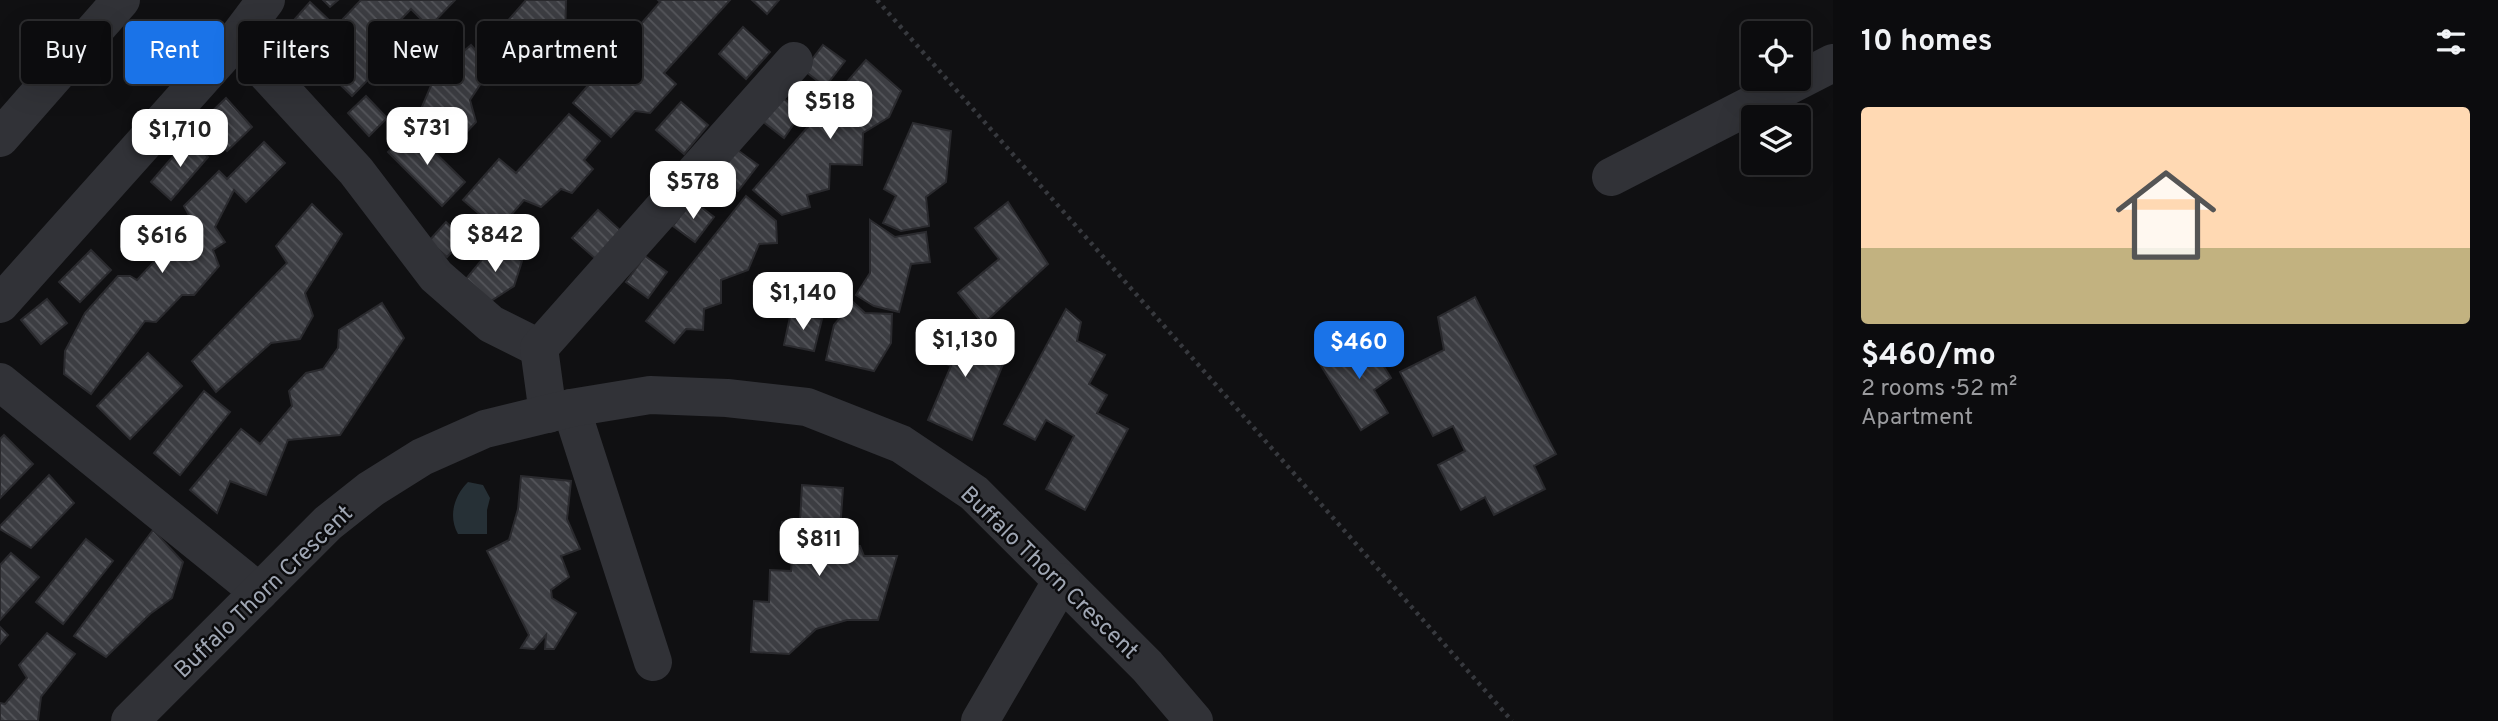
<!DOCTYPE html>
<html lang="en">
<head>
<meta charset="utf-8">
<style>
	body { margin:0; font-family:Overpass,sans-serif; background:#1a1a1c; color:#f1f3f6; height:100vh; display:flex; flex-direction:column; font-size:26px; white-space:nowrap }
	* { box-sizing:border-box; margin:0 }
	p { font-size:23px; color:#9a9b9e }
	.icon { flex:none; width:38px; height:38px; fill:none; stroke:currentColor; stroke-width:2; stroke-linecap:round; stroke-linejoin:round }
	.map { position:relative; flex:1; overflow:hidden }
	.panel { display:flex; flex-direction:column; background:#0c0c0e; width:665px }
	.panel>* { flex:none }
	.banner { position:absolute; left:21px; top:21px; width:665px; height:63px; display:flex; gap:14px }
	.fabs { position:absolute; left:1741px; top:21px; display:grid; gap:14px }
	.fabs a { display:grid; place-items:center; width:70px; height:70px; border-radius:7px; background:#0c0c0e; box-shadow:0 7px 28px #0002,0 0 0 2px #2c2c2e; font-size:35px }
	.price { position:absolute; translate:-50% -60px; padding:0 16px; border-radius:14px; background:#fff; color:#222; font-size:23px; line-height:46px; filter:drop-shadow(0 2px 4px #0008) }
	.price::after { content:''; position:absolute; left:50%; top:42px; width:21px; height:16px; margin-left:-10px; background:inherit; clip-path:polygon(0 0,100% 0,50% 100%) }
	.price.selected { background:#1a73e8; color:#fff }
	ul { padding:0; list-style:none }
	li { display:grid; align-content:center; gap:14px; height:371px; padding:0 28px }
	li+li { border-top:2px solid #2c2c2e }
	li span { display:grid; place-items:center; height:217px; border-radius:7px; color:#555 }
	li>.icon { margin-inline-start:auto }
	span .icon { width:126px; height:126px; fill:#fffc; stroke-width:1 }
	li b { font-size:30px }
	h2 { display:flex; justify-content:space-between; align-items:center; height:84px; padding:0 28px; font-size:30px }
	.tag { padding:0 24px; border-radius:7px; background:#0c0c0e; box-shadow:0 7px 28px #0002,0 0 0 2px #2c2c2e; font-size:24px; line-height:63px }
	.tag.selected { background:#1a73e8; color:#fff }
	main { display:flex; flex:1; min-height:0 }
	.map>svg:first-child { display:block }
	.water { fill:#263036 }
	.building { fill:url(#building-back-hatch); stroke:#2a2a2e; stroke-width:2 }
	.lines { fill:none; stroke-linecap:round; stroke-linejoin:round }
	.path { stroke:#37393e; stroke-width:4.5; stroke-dasharray:3.5 5; stroke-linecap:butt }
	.minor { stroke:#313237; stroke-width:38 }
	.labels { text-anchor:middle; stroke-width:5; stroke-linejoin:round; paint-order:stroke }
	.street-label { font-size:23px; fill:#a0a7b4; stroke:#0b0b0d }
</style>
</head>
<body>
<main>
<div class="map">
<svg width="1833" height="721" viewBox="0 0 1833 721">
	<defs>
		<pattern id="building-back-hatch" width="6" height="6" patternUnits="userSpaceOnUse" patternTransform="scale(1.75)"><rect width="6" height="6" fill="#3c3d42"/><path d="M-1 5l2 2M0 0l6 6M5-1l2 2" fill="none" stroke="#55565b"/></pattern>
	</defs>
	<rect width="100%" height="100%" fill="#101012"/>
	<!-- water -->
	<path class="water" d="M468,482L483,485L490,498L487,510V534H458C448,516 454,496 468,482Z"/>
	<!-- building -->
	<g class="building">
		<path d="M323,0H338L330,7Z"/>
		<path d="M361,0H455L429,27L411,9L383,38L396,51L352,96L315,60L347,27L343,19Z"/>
		<path d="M526,0H566L565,41L539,71L528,62L516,76L484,48Z"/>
		<path d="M658,0H730L664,73L676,84L650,113L635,111L611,137L573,103L660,2Z"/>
		<path d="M752,0H779L767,14Z"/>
		<path d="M310,2L331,22L309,46L288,27Z"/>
		<path d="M743,27L770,52L746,79L719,54Z"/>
		<path d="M471,45L491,68L470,100L476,122L449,151L416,121L435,76Z"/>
		<path d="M823,45L845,61L825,87L804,70Z"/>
		<path d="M866,60L901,91L889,117L863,133L862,165L830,164L829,189L807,195L810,207L782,215L753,190Z"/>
		<path d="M366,96L387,118L369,136L348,113Z"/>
		<path d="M780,96L802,112L784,138L762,121Z"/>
		<path d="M226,98L252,127L227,151L200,123Z"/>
		<path d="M681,102L708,125L684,154L656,130Z"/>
		<path d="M569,114L600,141L584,160L593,169L572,193L561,189L541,207L524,200L498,230L463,200L499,159L516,173Z"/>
		<path d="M913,123L951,131L946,182L926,197L929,226L901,231L883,223L896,196L884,189Z"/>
		<path d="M411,129L465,182L442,206L388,152Z"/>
		<path d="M188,139L208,157L171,200L151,182Z"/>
		<path d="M264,142L285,163L246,202L234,190L215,227L225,242L213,250L219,266L194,295H182L156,322L145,321L91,394L64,374L65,351L85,313L118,276H130L137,280L192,221L184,206L219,171L227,179Z"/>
		<path d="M736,149L758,165L738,191L717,175Z"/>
		<path d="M746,196L776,221L777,243L759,244L748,270L721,280V303L704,309L703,330L686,329L674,343L646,321Z"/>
		<path d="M692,200L714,217L695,242L673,226Z"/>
		<path d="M1008,202L1048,264L983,324L958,293L999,259L975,228Z"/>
		<path d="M312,204L342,234L305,293L313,316L300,339L271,343L216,392L192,361L287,263L276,246Z"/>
		<path d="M598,210L622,232L597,260L572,238Z"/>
		<path d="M870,220L895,237L926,232L930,262L911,264L899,312L874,306L856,295L870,273Z"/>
		<path d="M446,222L464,239L447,257L429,241Z"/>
		<path d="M494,245L522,261L514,286L488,303L466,279Z"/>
		<path d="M91,250L111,270L80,302L59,282Z"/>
		<path d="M645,256L667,272L648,298L626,282Z"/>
		<path d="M1475,297L1556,454L1534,466L1545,489L1494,515L1485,497L1461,510L1438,465L1465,451L1453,426L1433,436L1400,372L1444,350L1438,317Z"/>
		<path d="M47,299L67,323L41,344L21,320Z"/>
		<path d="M853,302L865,313L892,314L891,343L874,371L826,360L834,325Z"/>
		<path d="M382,303L404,338L340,435L288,440L266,495L230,481L217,513L190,490L241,429L260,444L292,406L289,391L306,373L323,369L338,348L339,330Z"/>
		<path d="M1066,309L1081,322L1077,341L1105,355L1089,384L1107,395L1097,413L1128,429L1085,510L1046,489L1074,436L1046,420L1035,440L1004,424Z"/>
		<path d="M791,312L822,319L814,351L784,345Z"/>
		<path d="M948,323L1008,352L972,440L928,420L951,366L925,354Z"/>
		<path d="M1365,336L1391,378L1374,390L1388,413L1361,430L1320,364Z"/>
		<path d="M148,353L182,386L130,439L97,406Z"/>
		<path d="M204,391L230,412L180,475L154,453Z"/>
		<path d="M4,435L33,464L0,498V439Z"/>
		<path d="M49,475L74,503L31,548L0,529V526Z"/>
		<path d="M521,476L571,481L567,519L580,549L561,556L569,577L551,590L552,598L576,613L554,649H545L546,635L534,649L521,648L529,635L487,551L509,540L518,509Z"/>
		<path d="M802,485L843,488L839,545L860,546L864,556H897L878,620H847L816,629L789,654L751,652L754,601L769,602L770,570L791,571L793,545L781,544L782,522L800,523Z"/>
		<path d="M153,530L183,562L172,598L150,614L106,657L74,636Z"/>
		<path d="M86,539L113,561L63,624L36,602Z"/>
		<path d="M11,553L39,577L0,620V565Z"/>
		<path d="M0,627L8,635L0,644Z"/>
		<path d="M47,633L75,654L41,697L38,721H0V703L5,704L27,678L19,665Z"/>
	</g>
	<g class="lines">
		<!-- path -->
		<path class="path" d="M877,0L1512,721"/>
		<!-- minor -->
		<g class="minor">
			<path d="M266,0L236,40L356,171L436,276L491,324L539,348"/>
			<path d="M0,138L121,0"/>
			<path d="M1611,177L1833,63"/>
			<path d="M0,304L236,40"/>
			<path d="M0,382L259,592"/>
			<path d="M571,408L653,662"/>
			<path d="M548,414L539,348L794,61"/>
			<path d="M130,721L328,523L371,489L422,457L485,429L571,408L650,395L727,398L807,407L901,444L974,493L1147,666L1194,721"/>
			<path d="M980,721L1061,582"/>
		</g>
	</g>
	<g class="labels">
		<!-- street labels -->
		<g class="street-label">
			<text transform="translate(1050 572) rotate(44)" y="8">Buffalo Thorn Crescent</text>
			<text transform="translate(263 591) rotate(-44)" y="8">Buffalo Thorn Crescent</text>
		</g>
	</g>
</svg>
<div class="fabs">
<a><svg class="icon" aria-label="locate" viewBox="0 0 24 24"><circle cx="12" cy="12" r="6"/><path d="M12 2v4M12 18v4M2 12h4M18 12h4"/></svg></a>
<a><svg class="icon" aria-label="layers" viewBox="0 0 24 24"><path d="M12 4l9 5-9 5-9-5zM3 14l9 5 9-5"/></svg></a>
</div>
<b class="price" style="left:830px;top:141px">$518</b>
<b class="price" style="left:427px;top:167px">$731</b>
<b class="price" style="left:180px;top:169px">$1,710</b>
<b class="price" style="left:693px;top:221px">$578</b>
<b class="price" style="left:495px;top:274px">$842</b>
<b class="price" style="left:162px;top:275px">$616</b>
<b class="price" style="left:803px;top:332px">$1,140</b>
<b class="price" style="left:965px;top:379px">$1,130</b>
<b class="price selected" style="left:1359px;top:381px">$460</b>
<b class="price" style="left:819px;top:578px">$811</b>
<div class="banner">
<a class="tag">Buy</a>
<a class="tag selected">Rent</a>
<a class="tag">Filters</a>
<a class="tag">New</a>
<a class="tag">Apartment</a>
</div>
</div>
<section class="panel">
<h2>10 homes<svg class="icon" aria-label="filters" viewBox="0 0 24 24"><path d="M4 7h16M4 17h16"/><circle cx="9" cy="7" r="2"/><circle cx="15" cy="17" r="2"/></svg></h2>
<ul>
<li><span style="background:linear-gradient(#ffd9b3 65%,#c2b280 0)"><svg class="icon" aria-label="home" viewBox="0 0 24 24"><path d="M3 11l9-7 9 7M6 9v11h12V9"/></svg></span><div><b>$460/mo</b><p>2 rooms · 52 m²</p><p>Apartment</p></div></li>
</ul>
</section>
</main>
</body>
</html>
